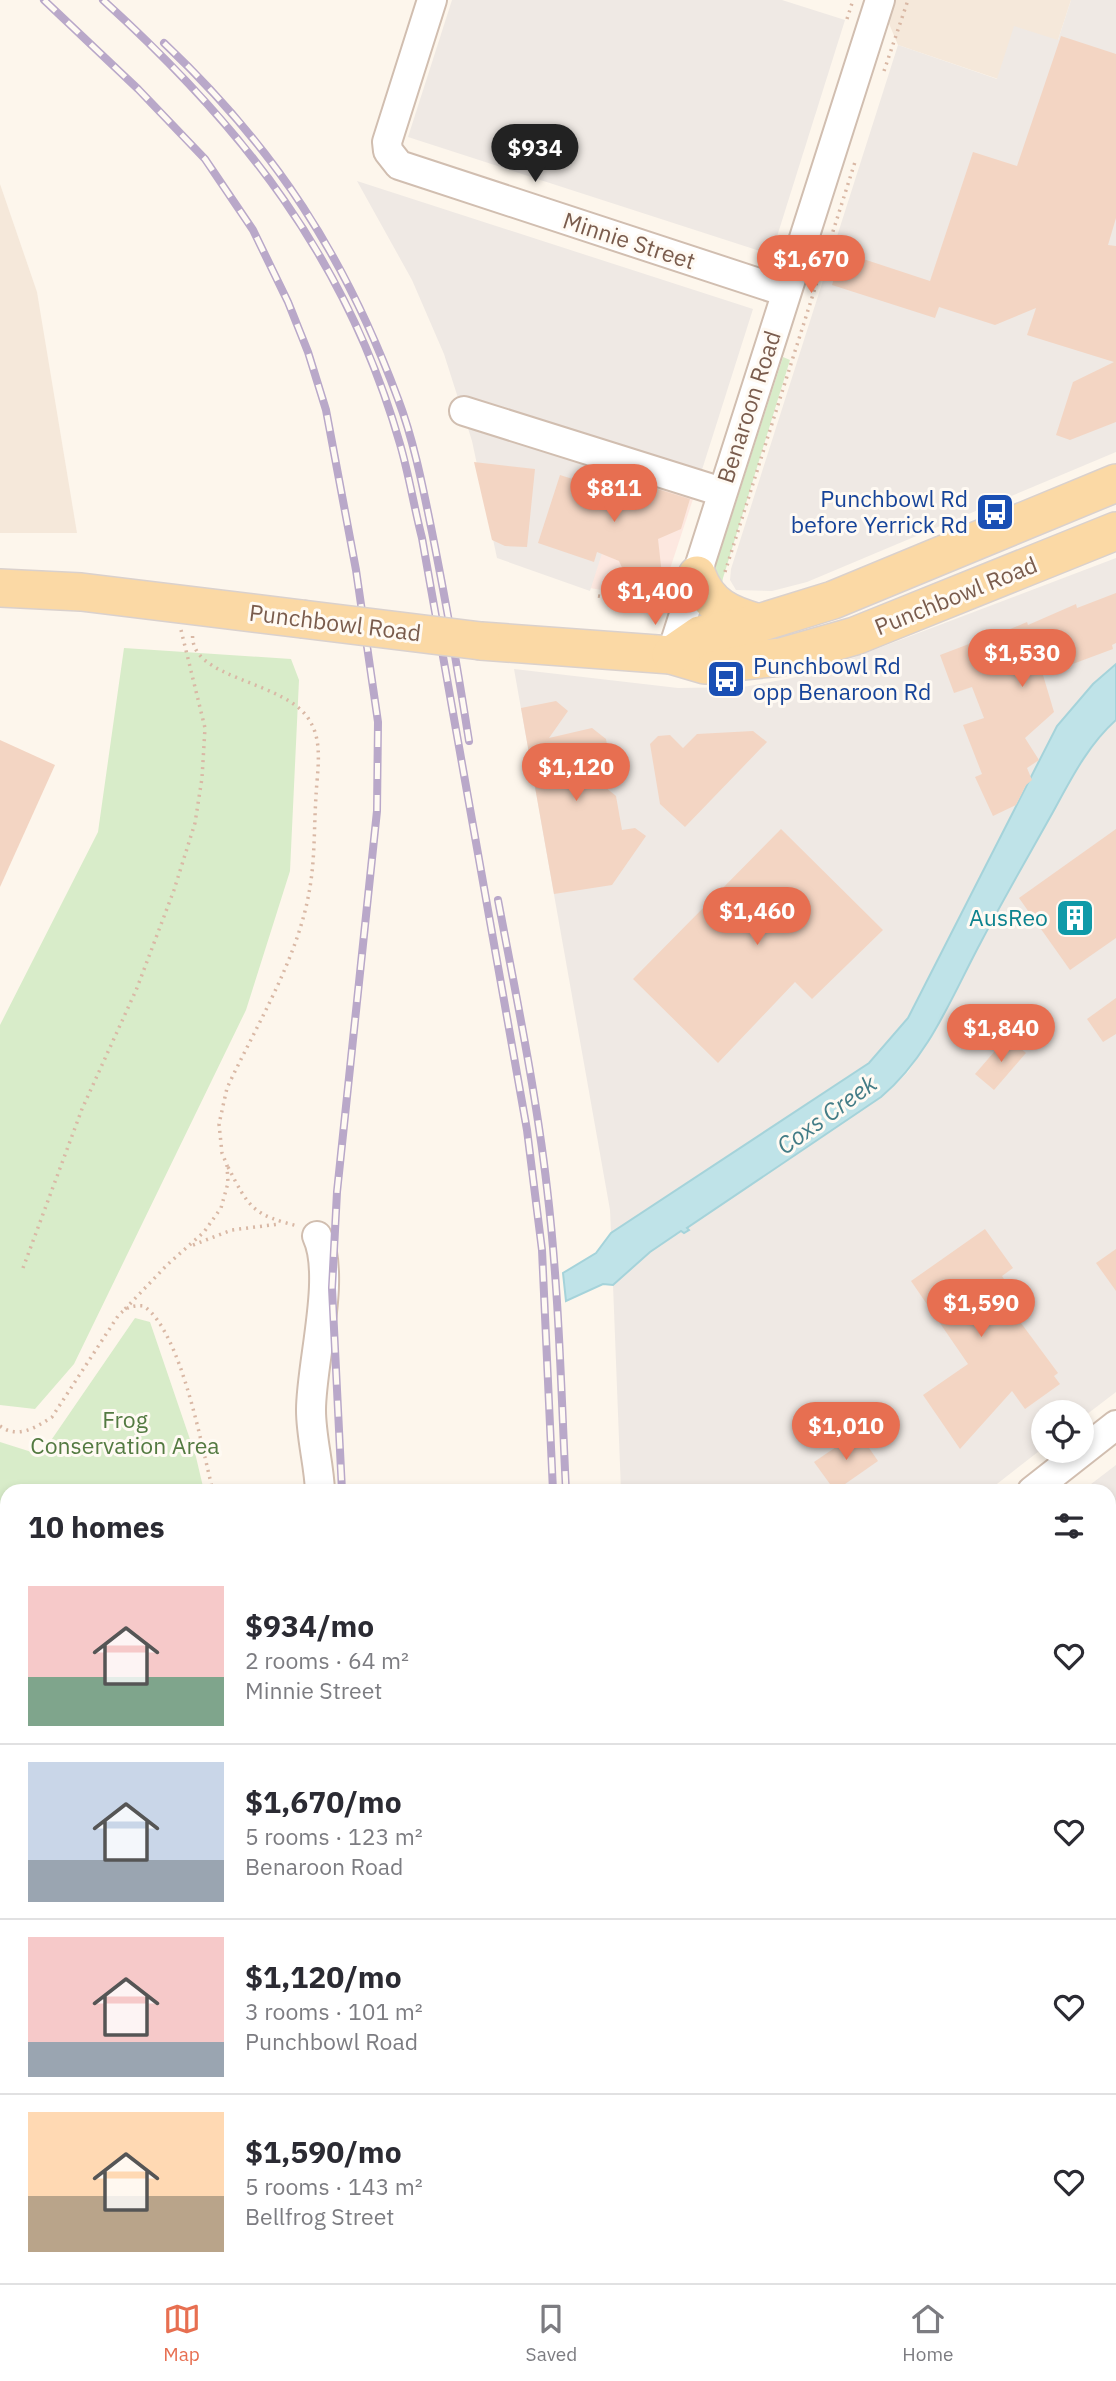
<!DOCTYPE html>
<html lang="en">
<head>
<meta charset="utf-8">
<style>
	body { margin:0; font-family:"IBM Plex Sans",sans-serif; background:#f2f2f3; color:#2b2b33; height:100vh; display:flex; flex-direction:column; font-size:26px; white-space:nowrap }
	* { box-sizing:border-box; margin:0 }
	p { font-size:23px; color:#7c7c81 }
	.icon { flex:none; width:38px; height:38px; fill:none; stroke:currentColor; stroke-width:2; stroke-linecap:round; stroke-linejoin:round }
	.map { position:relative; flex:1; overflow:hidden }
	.panel { position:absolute; left:0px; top:1484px; width:1116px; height:800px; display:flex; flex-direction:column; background:#fff; border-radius:21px 21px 0 0; box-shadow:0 4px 10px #0003 }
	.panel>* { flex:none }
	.tools { position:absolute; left:1031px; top:1400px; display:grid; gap:14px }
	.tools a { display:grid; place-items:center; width:63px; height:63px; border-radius:50%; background:#fff; box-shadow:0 4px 10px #0003; font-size:35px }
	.price { position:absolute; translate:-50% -60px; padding:0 16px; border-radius:24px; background:#e76f51; color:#fff; font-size:23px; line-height:46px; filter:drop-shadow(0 2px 4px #0008) }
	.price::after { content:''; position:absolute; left:50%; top:42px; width:21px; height:16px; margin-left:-10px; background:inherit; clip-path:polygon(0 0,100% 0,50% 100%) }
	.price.active { background:#222; color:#fff }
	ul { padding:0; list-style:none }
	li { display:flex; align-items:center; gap:21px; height:175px; padding:0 28px }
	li+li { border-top:2px solid #e1e1e2 }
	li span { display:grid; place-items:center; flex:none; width:196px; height:140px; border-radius:0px; color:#555 }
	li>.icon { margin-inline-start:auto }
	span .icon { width:84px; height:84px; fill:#fffc; stroke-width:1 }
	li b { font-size:30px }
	h2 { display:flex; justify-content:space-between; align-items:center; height:84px; padding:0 28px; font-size:30px }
	.tab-bar { display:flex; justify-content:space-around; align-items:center; height:98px; border-top:2px solid #e1e1e2; background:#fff; font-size:19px; color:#7c7c81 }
	.tab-bar a { display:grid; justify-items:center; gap:4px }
	.tab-bar .active { color:#e76f51 }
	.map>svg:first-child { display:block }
	.residential { fill:#f5e8da }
	.commercial { fill:#fde8e0 }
	.industrial { fill:#efe9e4 }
	.green { fill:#d8ecc9 }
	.water { fill:#bfe3e8; stroke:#a5d3da; stroke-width:2 }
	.building { fill:#f3d5c3 }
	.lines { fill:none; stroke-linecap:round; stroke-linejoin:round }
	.minor-casing { stroke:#d1beb0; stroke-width:32 }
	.major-casing { stroke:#dad1cd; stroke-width:40 }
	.path { stroke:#d9b8a5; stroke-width:3.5; stroke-dasharray:2 5; stroke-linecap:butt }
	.minor { stroke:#fff; stroke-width:28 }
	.major { stroke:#fbd9a5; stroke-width:37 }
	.rail-casing { stroke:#b9a8c9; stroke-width:8 }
	.rail { stroke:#fffaf3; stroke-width:5; stroke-dasharray:16; stroke-linecap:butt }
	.major-bridge-casing { stroke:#dad1cd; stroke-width:40; stroke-linecap:butt }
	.major-bridge { stroke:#fbd9a5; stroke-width:37 }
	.labels { text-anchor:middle; stroke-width:6; stroke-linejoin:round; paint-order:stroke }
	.street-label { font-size:23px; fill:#7a5c4d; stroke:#fffaf3 }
	.transit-label { font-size:23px; fill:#164399; stroke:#fffaf3; text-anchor:end }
	.culture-label { font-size:23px; fill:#0d838f; stroke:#fffaf3; text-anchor:end }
	.park-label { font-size:23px; fill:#537a41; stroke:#fffaf3 }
	.water-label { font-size:24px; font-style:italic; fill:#437c86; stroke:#fffaf3 }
</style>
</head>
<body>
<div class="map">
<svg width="1116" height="2283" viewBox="0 0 1116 2283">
	<rect width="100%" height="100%" fill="#fdf6ec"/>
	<!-- residential -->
	<g class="residential">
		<path d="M879,0H1071L1058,40L998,79L898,45Z"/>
		<path d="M0,184L37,292L77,533H0Z"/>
		<path d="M1116,1618V1779L1110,1784V1623Z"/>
		<path d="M1116,1851V2129L1110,2133V1856Z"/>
	</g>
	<!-- commercial -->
	<path class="commercial" d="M628,471L695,493L665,584L659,595L648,598L590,588Z"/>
	<!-- industrial -->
	<g class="industrial">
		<path d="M452,0H782L845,20L774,246L763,252L408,137Z"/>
		<path d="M1071,0H1116V452L807,582L772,591L736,590L730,580L731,569L898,45L997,79L1014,26L1058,40Z"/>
		<path d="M357,181L753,309L700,476L458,398L444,354L412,280Z"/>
		<path d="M465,419L628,471L590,591L497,558L472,441Z"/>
		<path d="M1116,558V664L1093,684L1057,726L908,1018L869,1063L611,1233L610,1210L514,669L678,688L743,687L792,678L834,665Z"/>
		<path d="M1116,720V1392L1082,1418V1412H1043V1448L988,1491H621L613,1285L650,1252L682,1231L684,1233L688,1230L686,1228L881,1097L908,1072L932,1035L989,926L1065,790L1098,737Z"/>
		<path d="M1116,1465V1618L1110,1623V1491H1082Z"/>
		<path d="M1110,2274L1116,2283H713V2277H1110Z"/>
	</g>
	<!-- green -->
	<g class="green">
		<path d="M783,357L790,360L723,578L720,594L712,577Z"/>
		<path d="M124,648L291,659L299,680L290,871L246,1010L74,1364L35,1409L0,1405V1025L98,832Z"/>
		<path d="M135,1318L150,1322L196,1457L204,1491H7V1874L0,1884V1442L41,1455Z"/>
	</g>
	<!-- water -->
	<path class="water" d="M1116,664V720C1088,745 1071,779 1053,812C1029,855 1004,898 981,942C952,996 929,1057 881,1097L687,1228L689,1230L684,1233L681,1231L650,1252L613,1285L603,1284L566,1301L563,1273L596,1253L611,1233L869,1063L908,1018L1057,726L1093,684Z"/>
	<!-- building -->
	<g class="building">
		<path d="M1061,36L1116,54V218L1108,245L1116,246V422L1070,440L1056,435L1073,382L1114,362L1027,335L1036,308L995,325L939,307L935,318L832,285L842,252L930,281L973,152L1017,166Z"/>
		<path d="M474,462L535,469L527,547L505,546L492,540Z"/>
		<path d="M560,475L620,494L625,479L690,499L681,529L658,539L662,575L630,585L619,561L597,552L594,562L538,543Z"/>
		<path d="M1116,593V643L1112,645L1113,649L1043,675L1054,712L1025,738L1039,760L1027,768L1032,780L1026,785L1016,805L993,816L975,777L982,774L963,725L984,718L972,687L954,693L940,655L969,644L970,646L1027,622L1028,625L1076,604L1077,608Z"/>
		<path d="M556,701L568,711L549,738L592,728L606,739L610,761L603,770L605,787L616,796L622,830L635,828L646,836L612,885L554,894L521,708Z"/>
		<path d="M753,731L767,742L685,827L660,804L650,744L658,736L670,735L683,748L697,734Z"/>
		<path d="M0,740L55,765L0,887Z"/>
		<path d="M781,829L883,930L812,999L795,982L718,1063L633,979Z"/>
		<path d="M1116,829V938L1070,970L1019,898Z"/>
		<path d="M1116,998V1034L1103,1042L1087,1019Z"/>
		<path d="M1007,1037L1026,1053L994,1090L975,1074Z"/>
		<path d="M985,1229L1013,1268L1002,1276L1011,1290L1001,1296L1058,1373L1054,1376L1060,1384L1025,1409L1012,1391L960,1449L923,1395L968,1364L911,1281Z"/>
		<path d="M1116,1249V1291L1096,1263Z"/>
		<path d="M858,1432L878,1461L835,1491L814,1462Z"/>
	</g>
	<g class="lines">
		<defs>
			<g id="minor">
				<path d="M432,0L387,142L388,151L399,165L786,292"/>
				<path d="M464,411L722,492"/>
				<path d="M671,655L880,0"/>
				<path d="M317,1236C336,1276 311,1364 311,1410C311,1437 319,1464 320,1491"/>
				<path d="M1032,1491L1116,1425"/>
				<path d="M1110,1818L1116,1814"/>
				<path d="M1110,2171L1116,2166"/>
				<path d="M1110,2249L1116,2258"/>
				<path d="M682,2277L683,2283"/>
				<path d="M162,2283L165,2277"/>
			</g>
			<g id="major">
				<path d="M697,575C708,606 730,615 759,623"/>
				<path d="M0,588L81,592L302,619"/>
				<path d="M481,641L671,655L705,665L781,657L855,636L1116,531"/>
				<path d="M671,655L700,635L759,623L833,600L1116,483"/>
			</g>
		</defs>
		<!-- minor casing -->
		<use href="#minor" class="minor-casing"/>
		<!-- major casing -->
		<use href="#major" class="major-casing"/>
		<!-- path -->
		<g class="path">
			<path d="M847,19L853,0"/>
			<path d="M884,71L908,0"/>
			<path d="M725,572L855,162"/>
			<path d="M598,596L655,606L663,598"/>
			<path d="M228,1167C249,1208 253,1215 298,1226"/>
			<path d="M193,1245L232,1230L279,1224"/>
			<path d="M23,1268L82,1109L137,988L174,890L195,823L202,778L205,728L181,630"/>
			<path d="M125,1309L167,1265L204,1232L221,1208L228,1183L227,1165L222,1153L219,1124L227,1088C257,1024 299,957 310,887C315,857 314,826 316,796C317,773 323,744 311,723C289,679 185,681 193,631"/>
			<path d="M0,1426C18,1439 35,1428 52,1417L118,1316C126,1307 133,1305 144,1306C182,1334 201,1445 213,1491"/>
		</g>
		<!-- minor -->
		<use href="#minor" class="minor"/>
		<!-- major -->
		<use href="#major" class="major"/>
		<defs>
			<g id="rail">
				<path d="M44,0L138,89L205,159L253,230L288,302L308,352L326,410L356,570L378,722L377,811L337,1192L332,1288L342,1491"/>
				<path d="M103,0C243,127 347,259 400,444C409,475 414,507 422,538L527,1130L542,1250L553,1491"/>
				<path d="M164,43C275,148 345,256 398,399C414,441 423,488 432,532C446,602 458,671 469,741"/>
				<path d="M498,900C516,995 536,1092 547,1188C559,1289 561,1390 566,1491"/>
				<path d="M584,2277L585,2283"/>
				<path d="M597,2277V2283"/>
				<path d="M186,2283L188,2277"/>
				<path d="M198,2283L200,2277"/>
			</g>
		</defs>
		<!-- rail casing -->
		<use href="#rail" class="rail-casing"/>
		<!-- rail -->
		<use href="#rail" class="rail"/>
		<defs>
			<path id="major-bridge" d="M302,619L481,641"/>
		</defs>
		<!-- major-bridge casing -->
		<use href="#major-bridge" class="major-bridge-casing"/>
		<!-- major-bridge -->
		<use href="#major-bridge" class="major-bridge"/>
	</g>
	<!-- icons -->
	<defs>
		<symbol id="bus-square" viewBox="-11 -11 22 22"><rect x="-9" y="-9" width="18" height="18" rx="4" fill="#1a4fb4" stroke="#fffaf3"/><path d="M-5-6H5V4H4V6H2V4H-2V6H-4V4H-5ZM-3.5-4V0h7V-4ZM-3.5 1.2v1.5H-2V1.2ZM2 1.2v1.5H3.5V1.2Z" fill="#fff"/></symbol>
		<symbol id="building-square" viewBox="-11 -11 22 22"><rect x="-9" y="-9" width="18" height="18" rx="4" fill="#0f9aa8" stroke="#fffaf3"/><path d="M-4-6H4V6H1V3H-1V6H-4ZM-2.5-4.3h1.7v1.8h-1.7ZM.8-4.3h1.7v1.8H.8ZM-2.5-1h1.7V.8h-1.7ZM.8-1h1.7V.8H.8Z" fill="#fff"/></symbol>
	</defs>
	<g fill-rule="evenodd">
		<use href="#bus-square" x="973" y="490" width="44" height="44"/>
		<use href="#bus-square" x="704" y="657" width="44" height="44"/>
		<use href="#building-square" x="1053" y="896" width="44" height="44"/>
	</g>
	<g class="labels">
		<!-- street labels -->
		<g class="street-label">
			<text transform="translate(629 241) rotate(18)" y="8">Minnie Street</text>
			<text transform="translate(749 407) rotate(-72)" y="8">Benaroon Road</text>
			<text transform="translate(956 596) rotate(-22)" y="8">Punchbowl Road</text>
			<text transform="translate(335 623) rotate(7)" y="8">Punchbowl Road</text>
		</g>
		<!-- transit labels -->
		<g class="transit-label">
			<text x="968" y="507">Punchbowl Rd<tspan x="968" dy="26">before Yerrick Rd</tspan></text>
			<text x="753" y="674" text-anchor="start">Punchbowl Rd<tspan x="753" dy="26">opp Benaroon Rd</tspan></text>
		</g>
		<!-- culture labels -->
		<g class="culture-label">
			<text x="1048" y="926">AusReo</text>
		</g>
		<!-- park labels -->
		<g class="park-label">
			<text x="125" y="1428">Frog<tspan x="125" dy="26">Conservation Area</tspan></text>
		</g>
		<!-- water labels -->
		<g class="water-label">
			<text transform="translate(827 1115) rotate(-36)" y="8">Coxs Creek</text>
		</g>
	</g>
</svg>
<div class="tools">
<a><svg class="icon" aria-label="locate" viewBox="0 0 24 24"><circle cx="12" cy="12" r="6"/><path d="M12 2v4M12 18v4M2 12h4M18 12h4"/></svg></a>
</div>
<b class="price active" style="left:535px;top:184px">$934</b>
<b class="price" style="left:811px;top:295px">$1,670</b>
<b class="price" style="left:614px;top:524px">$811</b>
<b class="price" style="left:655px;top:627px">$1,400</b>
<b class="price" style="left:1022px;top:689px">$1,530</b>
<b class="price" style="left:576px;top:803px">$1,120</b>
<b class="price" style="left:757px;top:947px">$1,460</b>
<b class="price" style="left:1001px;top:1064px">$1,840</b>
<b class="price" style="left:981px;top:1339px">$1,590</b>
<b class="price" style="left:846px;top:1462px">$1,010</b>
<section class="panel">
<h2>10 homes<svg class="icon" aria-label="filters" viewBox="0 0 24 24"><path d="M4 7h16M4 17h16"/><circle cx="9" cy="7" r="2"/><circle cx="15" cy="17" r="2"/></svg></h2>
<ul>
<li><span style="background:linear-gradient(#f6c9c9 65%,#7fa58c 0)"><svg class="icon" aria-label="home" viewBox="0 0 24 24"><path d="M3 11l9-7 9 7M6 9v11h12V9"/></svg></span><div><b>$934/mo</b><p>2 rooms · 64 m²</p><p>Minnie Street</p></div><svg class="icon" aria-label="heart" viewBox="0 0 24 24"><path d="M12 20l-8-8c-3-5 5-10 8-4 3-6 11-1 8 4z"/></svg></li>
<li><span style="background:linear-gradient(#c9d6e8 70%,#9aa5b1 0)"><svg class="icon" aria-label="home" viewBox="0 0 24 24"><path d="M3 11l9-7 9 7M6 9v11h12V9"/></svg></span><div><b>$1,670/mo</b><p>5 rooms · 123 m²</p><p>Benaroon Road</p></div><svg class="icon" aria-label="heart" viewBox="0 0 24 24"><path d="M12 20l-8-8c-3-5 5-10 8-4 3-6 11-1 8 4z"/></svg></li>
<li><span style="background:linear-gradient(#f6c9c9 75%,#9aa5b1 0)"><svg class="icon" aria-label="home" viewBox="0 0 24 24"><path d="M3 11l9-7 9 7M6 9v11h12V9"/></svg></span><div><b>$1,120/mo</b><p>3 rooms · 101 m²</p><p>Punchbowl Road</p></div><svg class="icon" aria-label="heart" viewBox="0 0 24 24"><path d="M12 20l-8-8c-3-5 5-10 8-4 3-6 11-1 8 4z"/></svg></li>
<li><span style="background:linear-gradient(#ffd9b3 60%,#b9a48a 0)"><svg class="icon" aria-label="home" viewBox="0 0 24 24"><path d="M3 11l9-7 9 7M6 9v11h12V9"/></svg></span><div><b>$1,590/mo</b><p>5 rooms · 143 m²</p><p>Bellfrog Street</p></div><svg class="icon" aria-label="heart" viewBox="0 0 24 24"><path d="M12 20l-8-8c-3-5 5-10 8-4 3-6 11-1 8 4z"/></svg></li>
</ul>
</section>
</div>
<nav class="tab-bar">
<a class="active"><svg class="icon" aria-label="map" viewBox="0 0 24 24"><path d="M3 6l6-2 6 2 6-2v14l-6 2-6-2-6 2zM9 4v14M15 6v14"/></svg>Map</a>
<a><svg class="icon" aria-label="saved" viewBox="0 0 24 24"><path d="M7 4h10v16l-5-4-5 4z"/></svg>Saved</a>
<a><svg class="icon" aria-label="home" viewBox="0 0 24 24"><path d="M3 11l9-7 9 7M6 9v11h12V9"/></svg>Home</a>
</nav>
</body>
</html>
